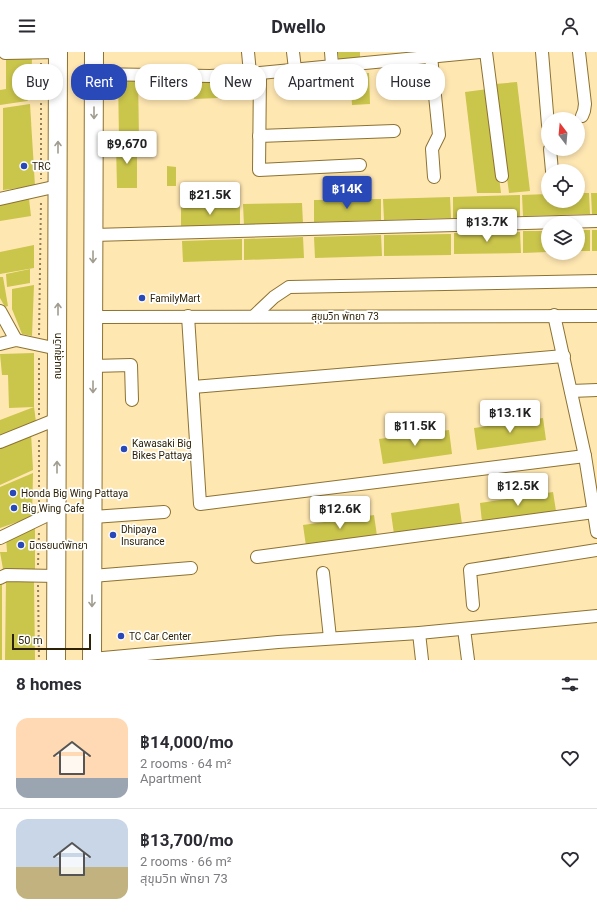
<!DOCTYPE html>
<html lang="en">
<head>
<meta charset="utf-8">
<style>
	body { margin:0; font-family:Roboto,"Noto Sans Thai",sans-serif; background:#f2f2f3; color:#2b2b33; height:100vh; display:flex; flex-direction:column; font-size:15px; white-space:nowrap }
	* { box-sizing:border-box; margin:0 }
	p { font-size:13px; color:#7c7c81 }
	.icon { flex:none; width:22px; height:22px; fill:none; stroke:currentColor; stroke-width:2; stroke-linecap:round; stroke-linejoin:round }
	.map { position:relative; height:608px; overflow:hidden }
	.panel { display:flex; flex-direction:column; background:#fff; flex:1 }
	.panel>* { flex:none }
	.guide { position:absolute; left:12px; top:12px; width:573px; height:36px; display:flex; gap:8px }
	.needle { width:26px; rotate:344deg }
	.controls { position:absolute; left:541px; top:60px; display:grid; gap:8px }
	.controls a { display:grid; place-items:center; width:44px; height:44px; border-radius:50%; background:#fff; box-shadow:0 2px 6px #0003; font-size:20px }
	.scale { position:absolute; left:12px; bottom:10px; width:79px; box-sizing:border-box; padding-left:4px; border:2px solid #2d2206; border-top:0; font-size:11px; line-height:14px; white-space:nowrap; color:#2d2206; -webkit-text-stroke:3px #fff; paint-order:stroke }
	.price { position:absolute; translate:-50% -34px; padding:0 9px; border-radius:4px; background:#fff; color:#222; font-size:13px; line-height:26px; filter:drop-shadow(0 1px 2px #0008) }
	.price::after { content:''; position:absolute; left:50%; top:24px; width:12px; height:9px; margin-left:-6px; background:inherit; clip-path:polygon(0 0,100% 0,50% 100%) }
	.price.on { background:#2a49b8; color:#fff }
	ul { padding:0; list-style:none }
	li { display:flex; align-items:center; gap:12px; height:100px; padding:0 16px }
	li+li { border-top:1px solid #e1e1e2 }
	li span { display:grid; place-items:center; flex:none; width:112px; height:80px; border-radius:12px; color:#555 }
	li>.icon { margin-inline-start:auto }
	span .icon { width:48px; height:48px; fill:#fffc; stroke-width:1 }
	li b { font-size:17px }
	h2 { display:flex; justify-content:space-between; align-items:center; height:48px; padding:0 16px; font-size:17px }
	.tag { padding:0 14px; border-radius:16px; background:#fff; box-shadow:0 2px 6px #0003; font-size:14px; line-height:36px }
	.tag.on { background:#2a49b8; color:#fff }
	header { display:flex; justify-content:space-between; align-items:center; height:52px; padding:0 16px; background:#fff; font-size:18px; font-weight:700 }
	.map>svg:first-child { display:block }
	.building { fill:#cac54b }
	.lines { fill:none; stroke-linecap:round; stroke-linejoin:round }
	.minor-casing { stroke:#8d7230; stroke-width:14 }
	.highway-casing { stroke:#8d7230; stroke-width:20 }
	.path { stroke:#8f7e56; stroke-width:2; stroke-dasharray:2 3; stroke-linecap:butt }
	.minor { stroke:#fff; stroke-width:12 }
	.highway { stroke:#fff; stroke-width:18 }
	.oneway { stroke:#a09c8f }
	.poi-dot { fill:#2a49b8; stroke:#fff; stroke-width:1.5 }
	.labels { text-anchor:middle; stroke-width:3.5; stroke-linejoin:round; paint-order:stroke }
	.poi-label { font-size:10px; fill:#2d2206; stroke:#fff; text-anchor:start }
	.street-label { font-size:10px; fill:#2d2206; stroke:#fff }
</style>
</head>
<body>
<header><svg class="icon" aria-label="menu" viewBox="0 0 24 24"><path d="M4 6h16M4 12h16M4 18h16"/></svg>Dwello<svg class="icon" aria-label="person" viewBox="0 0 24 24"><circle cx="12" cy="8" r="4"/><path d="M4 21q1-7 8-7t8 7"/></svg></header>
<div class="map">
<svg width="597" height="608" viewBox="0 0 597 608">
	<rect width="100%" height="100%" fill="#ffe7b2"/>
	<!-- building -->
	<g class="building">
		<path d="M338,0H360V5L339,8Z"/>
		<path d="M32,4L31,46L27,49L0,53V38L6,37V5Z"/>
		<path d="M369,21L370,52L352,53L350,22Z"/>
		<path d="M118,24H138L139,88L119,87Z"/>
		<path d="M218,27V46L194,47L193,28Z"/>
		<path d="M517,30L530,139L509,141L495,32Z"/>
		<path d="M488,37L501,141H477L465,40Z"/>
		<path d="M30,52L35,134L3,138V56Z"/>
		<path d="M137,90V136H117L116,91Z"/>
		<path d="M167,114L176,115V134H167Z"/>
		<path d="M578,141H589L590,162L523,164L522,143L548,142V149H578Z"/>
		<path d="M591,141H597V162H592Z"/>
		<path d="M520,143V164L453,166V145Z"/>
		<path d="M450,145L451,166L384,168L383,147Z"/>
		<path d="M29,147L31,164L0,169V152Z"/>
		<path d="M381,147V168L314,170V148Z"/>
		<path d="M302,151L303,172L244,174L243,152Z"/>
		<path d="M240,152V173L181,175V154Z"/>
		<rect x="578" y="178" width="12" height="21"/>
		<rect x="592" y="178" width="5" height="21"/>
		<path d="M523,179H548V200L523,201Z"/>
		<path d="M520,180L521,201L454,202V181Z"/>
		<path d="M451,182V203L384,204V183Z"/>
		<path d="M381,183L382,204L315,206L314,185Z"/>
		<path d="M303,185L304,206L244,208V187Z"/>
		<path d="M242,187V208L183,210L182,189Z"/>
		<path d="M34,193V216L0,222V200Z"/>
		<path d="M30,217V231L7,235L6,222Z"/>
		<path d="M0,225H3L8,254L5,255L0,246Z"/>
		<path d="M34,233L32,284L22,282L12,257V237Z"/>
		<path d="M34,301V355L9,356L8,323H2L0,302Z"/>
		<path d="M34,355L36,370L0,385V368Z"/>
		<path d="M543,366L546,388L477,398L474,376Z"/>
		<path d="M449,378L452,402L383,412L379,387Z"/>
		<path d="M31,381L33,418L0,433V394Z"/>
		<path d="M33,421L32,465L0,476V435Z"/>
		<path d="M553,440L556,459L482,470L480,451Z"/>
		<path d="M459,451L462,472L394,482L391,461Z"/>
		<path d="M374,463L377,484L306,494L303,473Z"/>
		<path d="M26,476L35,477V518L3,517L0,500H7L6,485Z"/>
		<path d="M6,527L34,529L35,608H5Z"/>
		<path d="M2,529V608H0V530Z"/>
	</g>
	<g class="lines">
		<defs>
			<g id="minor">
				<path d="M248,0L250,21"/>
				<path d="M293,0L295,17"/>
				<path d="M331,0L332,13"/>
				<path d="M486,0L502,124"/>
				<path d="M542,0L548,73"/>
				<path d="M579,0L585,52L584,59L582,64"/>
				<path d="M5,1L58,0"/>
				<path d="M431,4L439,83L432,97L434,125"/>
				<path d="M260,21L259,118L360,113"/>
				<path d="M94,22L210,24L260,21L480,0"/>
				<path d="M259,84L394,79"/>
				<path d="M550,97L552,119"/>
				<path d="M0,147L58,134"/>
				<path d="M93,183L597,169"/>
				<path d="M0,259L16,288"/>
				<path d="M554,263L585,404L597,480"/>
				<path d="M188,264L200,452L585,404"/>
				<path d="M254,264L274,245L289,235L597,229"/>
				<path d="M93,265L597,264"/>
				<path d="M0,292L16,288L58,297"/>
				<path d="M93,314L131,313L132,348"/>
				<path d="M193,335L564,304"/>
				<path d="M571,339L597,338"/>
				<path d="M0,390L57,367"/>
				<path d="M93,465L164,460"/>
				<path d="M0,486L56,459"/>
				<path d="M257,505L594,460"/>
				<path d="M323,521L330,586"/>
				<path d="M92,524L191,516"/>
				<path d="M0,526L6,523L56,524"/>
				<path d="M473,553L470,518L597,498"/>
				<path d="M464,577L468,608"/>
				<path d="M419,581L422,608"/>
				<path d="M92,607L278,590L419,581L597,564"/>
			</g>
			<g id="highway">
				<path d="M56,608L58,0"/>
				<path d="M92,608L94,0"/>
			</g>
		</defs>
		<!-- minor casing -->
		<use href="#minor" class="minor-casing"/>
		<!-- highway casing -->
		<use href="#highway" class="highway-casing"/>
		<!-- path -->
		<g class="path">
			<path d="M41,11V127"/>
			<path d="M39,283L41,149"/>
			<path d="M39,363V303"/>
			<path d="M39,455V385"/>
			<path d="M38,513L39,479"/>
			<path d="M38,533L39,608"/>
		</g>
		<!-- minor -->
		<use href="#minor" class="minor"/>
		<!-- highway -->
		<use href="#highway" class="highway"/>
	</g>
	<!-- one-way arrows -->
	<defs><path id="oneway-shaft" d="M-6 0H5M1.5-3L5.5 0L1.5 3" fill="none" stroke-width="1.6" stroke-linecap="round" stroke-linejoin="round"/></defs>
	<g class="oneway">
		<use href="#oneway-shaft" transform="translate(94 61) rotate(90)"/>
		<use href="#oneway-shaft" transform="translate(58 95) rotate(-90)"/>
		<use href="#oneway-shaft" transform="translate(93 205) rotate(90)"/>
		<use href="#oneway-shaft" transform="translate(58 257) rotate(-90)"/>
		<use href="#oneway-shaft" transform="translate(93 335) rotate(90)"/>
		<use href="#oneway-shaft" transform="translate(57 415) rotate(-90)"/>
		<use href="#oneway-shaft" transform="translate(92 549) rotate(90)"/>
	</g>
	<!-- markers -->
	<g class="poi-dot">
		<circle cx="24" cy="114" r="4"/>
		<circle cx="142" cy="246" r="4"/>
		<circle cx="124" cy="397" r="4"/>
		<circle cx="13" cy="441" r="4"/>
		<circle cx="14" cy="456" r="4"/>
		<circle cx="113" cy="483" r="4"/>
		<circle cx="21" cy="493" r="4"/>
		<circle cx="121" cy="584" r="4"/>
	</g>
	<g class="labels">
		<!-- poi labels -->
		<g class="poi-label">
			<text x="32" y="118">TRC</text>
			<text x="150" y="250">FamilyMart</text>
			<text x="132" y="395">Kawasaki Big<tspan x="132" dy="12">Bikes Pattaya</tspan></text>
			<text x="21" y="445">Honda Big Wing Pattaya</text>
			<text x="22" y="460">Big Wing Cafe</text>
			<text x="121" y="481">Dhipaya<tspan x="121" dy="12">Insurance</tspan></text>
			<text x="29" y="497">มิตรยนต์พัทยา</text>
			<text x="129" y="588">TC Car Center</text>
		</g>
		<!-- street labels -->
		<g class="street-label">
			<text x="345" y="268">สุขุมวิท พัทยา 73</text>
			<text transform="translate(57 304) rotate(-90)" y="4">ถนนสุขุมวิท</text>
		</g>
	</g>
</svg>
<div class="controls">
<a><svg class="needle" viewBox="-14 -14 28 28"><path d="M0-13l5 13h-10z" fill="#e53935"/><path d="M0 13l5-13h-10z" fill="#7c7c81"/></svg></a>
<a><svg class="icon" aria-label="locate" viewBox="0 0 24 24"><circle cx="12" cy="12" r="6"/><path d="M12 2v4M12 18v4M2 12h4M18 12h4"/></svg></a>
<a><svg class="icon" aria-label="layers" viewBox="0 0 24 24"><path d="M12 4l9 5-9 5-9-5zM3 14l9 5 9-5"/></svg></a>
</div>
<div class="scale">50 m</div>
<b class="price" style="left:127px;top:113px">฿9,670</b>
<b class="price on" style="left:347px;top:158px">฿14K</b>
<b class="price" style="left:210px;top:164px">฿21.5K</b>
<b class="price" style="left:487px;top:191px">฿13.7K</b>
<b class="price" style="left:510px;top:382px">฿13.1K</b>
<b class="price" style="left:415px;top:395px">฿11.5K</b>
<b class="price" style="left:518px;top:455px">฿12.5K</b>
<b class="price" style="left:340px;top:478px">฿12.6K</b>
<div class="guide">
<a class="tag">Buy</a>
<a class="tag on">Rent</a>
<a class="tag">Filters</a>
<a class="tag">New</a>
<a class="tag">Apartment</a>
<a class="tag">House</a>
</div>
</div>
<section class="panel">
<h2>8 homes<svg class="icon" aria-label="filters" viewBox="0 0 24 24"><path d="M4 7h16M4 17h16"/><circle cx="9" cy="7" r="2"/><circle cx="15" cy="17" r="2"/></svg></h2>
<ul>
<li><span style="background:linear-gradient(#ffd9b3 75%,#9aa5b1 0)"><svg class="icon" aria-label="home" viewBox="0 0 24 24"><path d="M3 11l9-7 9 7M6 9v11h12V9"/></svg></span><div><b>฿14,000/mo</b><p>2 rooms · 64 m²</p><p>Apartment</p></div><svg class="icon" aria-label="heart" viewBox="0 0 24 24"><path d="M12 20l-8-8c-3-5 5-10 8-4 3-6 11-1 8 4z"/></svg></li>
<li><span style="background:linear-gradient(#c9d6e8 60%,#c2b280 0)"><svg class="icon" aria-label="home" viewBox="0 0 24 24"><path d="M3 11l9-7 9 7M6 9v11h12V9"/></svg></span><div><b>฿13,700/mo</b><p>2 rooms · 66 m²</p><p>สุขุมวิท พัทยา 73</p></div><svg class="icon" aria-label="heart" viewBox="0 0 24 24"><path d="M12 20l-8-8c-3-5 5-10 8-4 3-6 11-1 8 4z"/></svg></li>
</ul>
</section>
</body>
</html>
